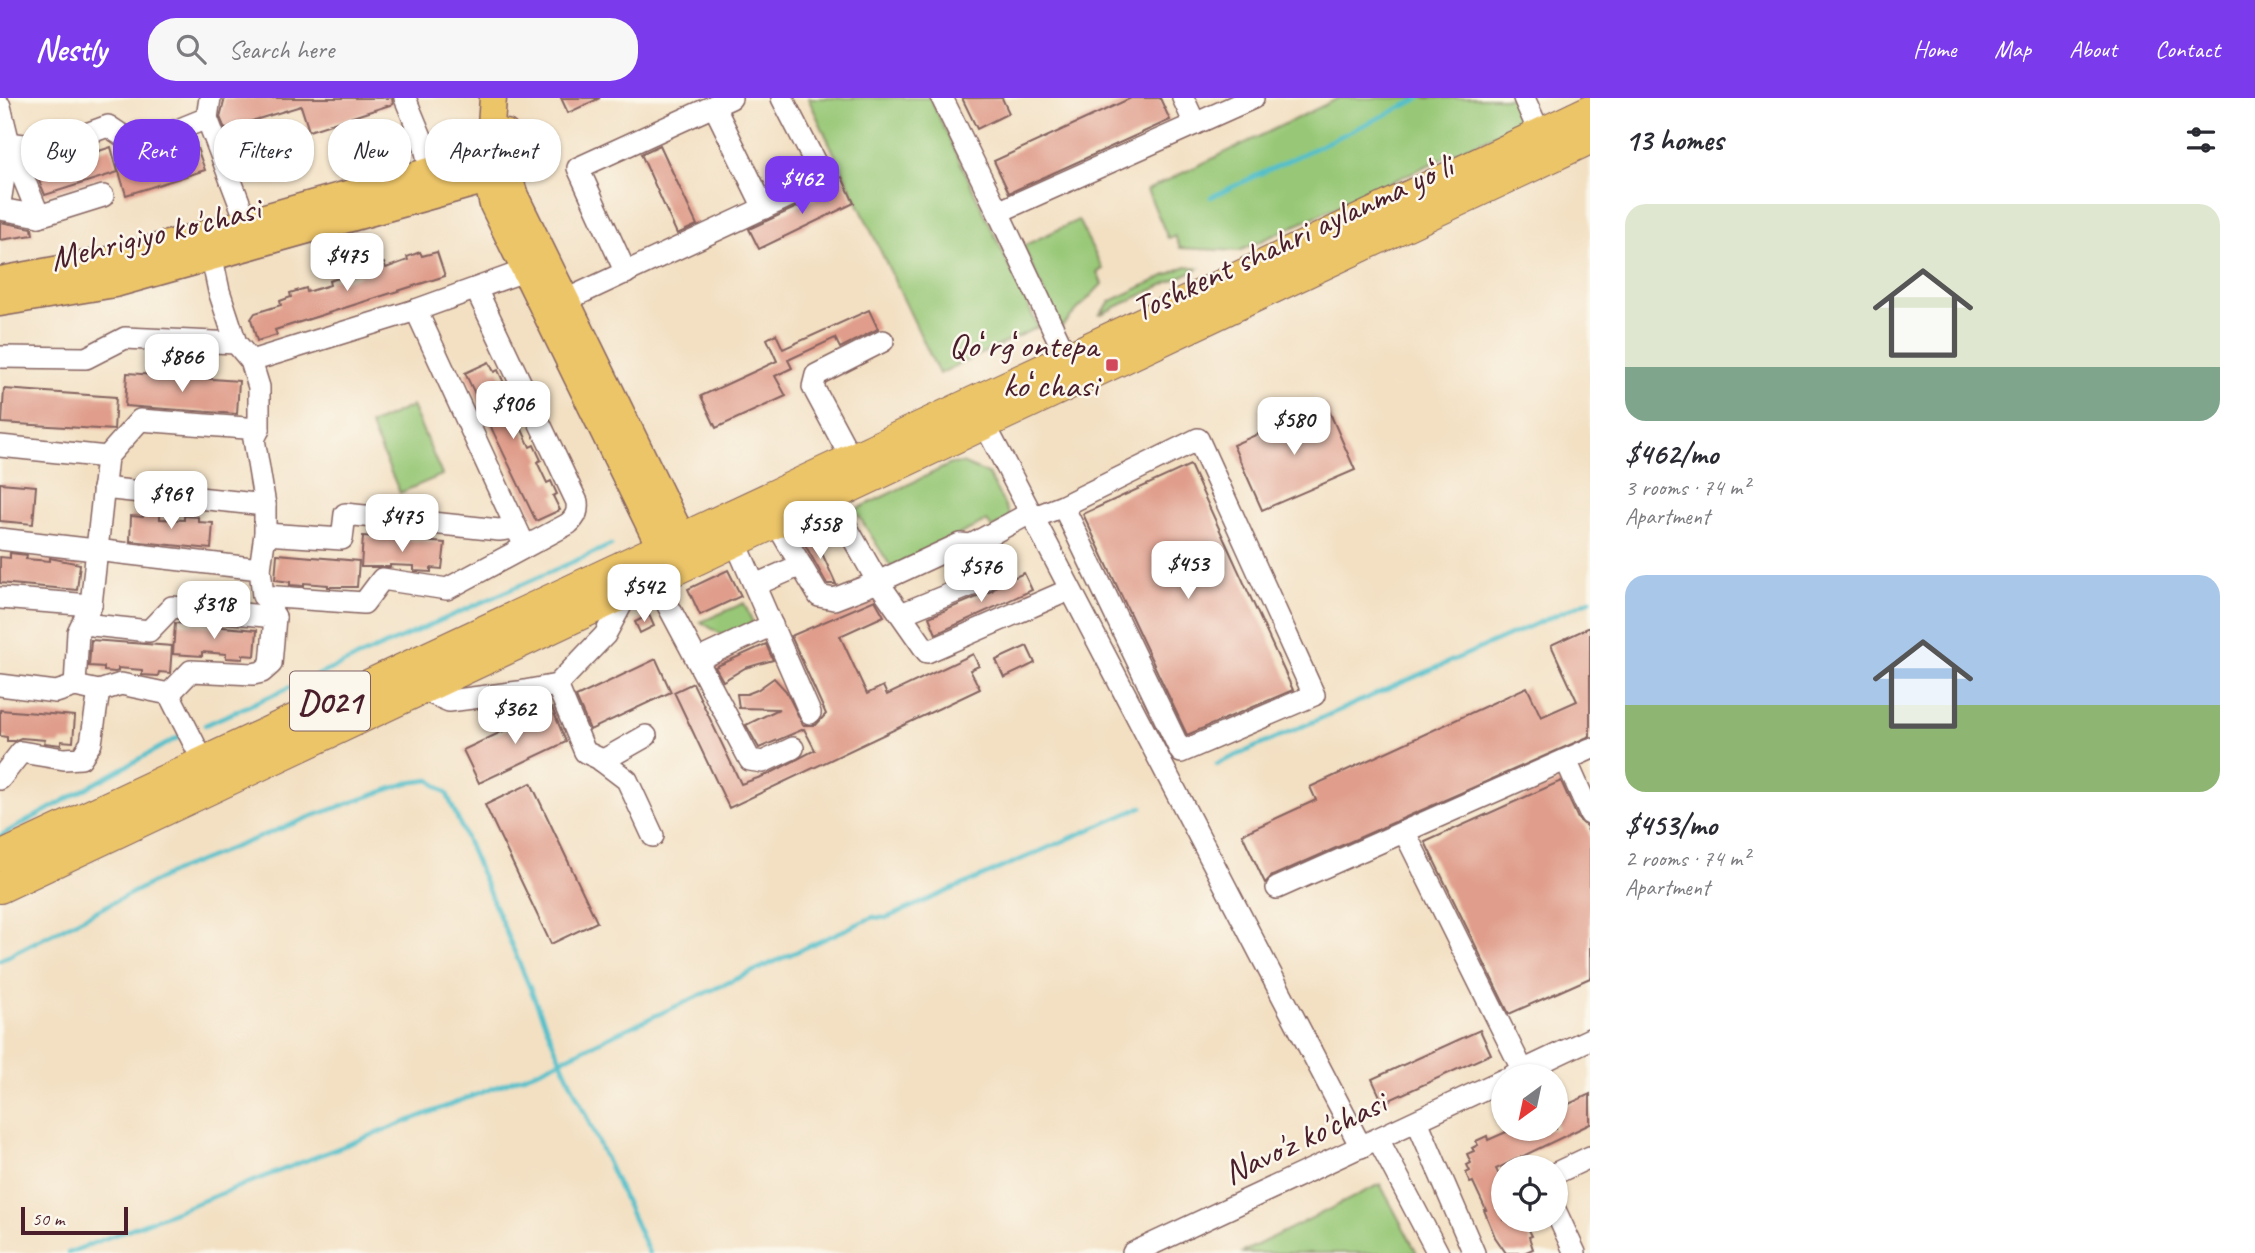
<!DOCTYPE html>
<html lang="en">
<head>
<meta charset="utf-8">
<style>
	body { margin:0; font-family:Caveat,sans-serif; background:#f7f7f7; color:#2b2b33; height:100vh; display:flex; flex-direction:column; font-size:26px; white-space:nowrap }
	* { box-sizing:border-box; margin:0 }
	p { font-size:23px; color:#7c7c81 }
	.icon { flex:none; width:38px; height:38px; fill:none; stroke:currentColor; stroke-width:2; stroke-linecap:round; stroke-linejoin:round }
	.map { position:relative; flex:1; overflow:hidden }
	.panel { display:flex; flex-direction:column; background:#fff; width:665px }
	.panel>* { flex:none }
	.banner { position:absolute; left:21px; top:21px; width:665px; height:63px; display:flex; gap:14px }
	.needle { width:46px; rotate:213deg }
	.tools { position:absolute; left:1491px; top:966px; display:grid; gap:14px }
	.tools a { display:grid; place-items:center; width:77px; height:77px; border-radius:50%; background:#fff; box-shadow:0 2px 5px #0004; font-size:35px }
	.scale { position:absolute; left:21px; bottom:18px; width:107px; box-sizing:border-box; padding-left:7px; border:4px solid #4a1f2b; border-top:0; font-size:19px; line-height:24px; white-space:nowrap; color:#4a1f2b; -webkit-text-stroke:5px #fbf7ec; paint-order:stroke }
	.price { position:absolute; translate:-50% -60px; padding:0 16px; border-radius:14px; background:#fff; color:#222; font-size:23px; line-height:46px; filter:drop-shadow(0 2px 4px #0008) }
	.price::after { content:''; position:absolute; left:50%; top:42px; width:21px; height:16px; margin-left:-10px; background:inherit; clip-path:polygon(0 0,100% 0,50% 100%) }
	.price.on { background:#7c3aed; color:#fff }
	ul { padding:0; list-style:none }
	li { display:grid; align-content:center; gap:14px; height:371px; padding:0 35px }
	li span { display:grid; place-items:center; height:217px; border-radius:21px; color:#555 }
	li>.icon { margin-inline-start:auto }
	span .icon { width:126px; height:126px; fill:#fffc; stroke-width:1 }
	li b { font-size:30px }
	h2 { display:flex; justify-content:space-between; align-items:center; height:84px; padding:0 35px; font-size:30px }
	.pill { padding:0 24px; border-radius:28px; background:#fff; box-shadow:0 2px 5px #0004; font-size:24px; line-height:63px }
	.pill.on { background:#7c3aed; color:#fff }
	header { display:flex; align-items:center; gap:42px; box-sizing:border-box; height:98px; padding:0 35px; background:#7c3aed; color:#fff }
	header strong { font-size:33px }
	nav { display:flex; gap:38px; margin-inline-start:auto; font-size:24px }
	.search { width:490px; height:63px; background:#f7f7f7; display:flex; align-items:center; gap:18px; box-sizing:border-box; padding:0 24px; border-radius:28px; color:#7c7c81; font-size:26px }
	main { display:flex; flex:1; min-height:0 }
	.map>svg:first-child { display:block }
	.green { fill:#98c877; stroke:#717451; stroke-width:2 }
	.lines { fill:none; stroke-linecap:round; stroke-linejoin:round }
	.stream { stroke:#52bfca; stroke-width:4.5 }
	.building { fill:#e09d8b }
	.minor-casing { stroke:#856360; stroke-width:24 }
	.major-casing { stroke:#856360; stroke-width:29 }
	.highway-casing { stroke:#856360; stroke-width:32 }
	.minor { stroke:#fff; stroke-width:21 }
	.major { stroke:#edc569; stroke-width:26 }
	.highway { stroke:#edc569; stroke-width:30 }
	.poi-dot { fill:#d1495b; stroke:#fbf7ec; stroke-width:2.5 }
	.labels { text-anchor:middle; stroke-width:5; stroke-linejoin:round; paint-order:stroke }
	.shield { fill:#fbf7ec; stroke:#7f6065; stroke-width:2 }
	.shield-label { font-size:33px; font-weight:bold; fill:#4a1f2b }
	.street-label { font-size:35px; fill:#4a1f2b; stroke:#fbf7ec }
	.poi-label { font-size:35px; fill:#4a1f2b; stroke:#fbf7ec; text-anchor:end }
</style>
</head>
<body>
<header>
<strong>Nestly</strong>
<div class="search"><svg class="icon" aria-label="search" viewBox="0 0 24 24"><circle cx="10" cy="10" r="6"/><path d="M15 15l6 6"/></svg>Search here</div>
<nav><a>Home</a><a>Map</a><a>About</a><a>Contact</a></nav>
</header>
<main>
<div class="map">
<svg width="1590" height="1155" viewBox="0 0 1590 1155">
	<rect width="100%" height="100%" fill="#fbf7ec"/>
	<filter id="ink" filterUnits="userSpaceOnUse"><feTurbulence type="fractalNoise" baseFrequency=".0143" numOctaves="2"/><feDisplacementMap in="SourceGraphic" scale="14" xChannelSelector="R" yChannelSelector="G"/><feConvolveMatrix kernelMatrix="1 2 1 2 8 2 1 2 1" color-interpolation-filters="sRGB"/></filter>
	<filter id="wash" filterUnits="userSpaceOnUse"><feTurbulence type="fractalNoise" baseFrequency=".00686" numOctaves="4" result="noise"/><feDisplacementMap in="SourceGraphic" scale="28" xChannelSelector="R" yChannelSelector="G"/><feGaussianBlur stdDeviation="1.57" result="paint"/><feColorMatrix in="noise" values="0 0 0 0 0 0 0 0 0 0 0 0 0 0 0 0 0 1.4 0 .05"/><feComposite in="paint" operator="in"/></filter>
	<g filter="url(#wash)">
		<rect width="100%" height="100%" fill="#f3e0c3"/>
		<!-- green -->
		<g class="green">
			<path d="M808,0H930L1038,229L939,276Z"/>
			<path d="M1339,0H1512L1521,25L1239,153L1180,150L1175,138L1168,140L1147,92Z"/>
			<path d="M1078,122L1103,171L1097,174L1102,186L1060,230L1023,148Z"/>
			<path d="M1186,168L1199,170L1099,217L1111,203Z"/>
			<path d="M412,308L442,377L400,395L370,327Z"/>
			<path d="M962,365L988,376L1011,419L992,430L987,423L891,469L855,412L951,366Z"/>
			<path d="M744,505L753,525L724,538L701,524Z"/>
			<path d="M1380,1086L1417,1155H1241Z"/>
		</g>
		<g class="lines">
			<!-- stream -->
			<g class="stream">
				<path d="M1211,99L1421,0"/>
				<path d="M205,627L611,447"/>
				<path d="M1217,666L1590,502"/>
				<path d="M0,738L179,639"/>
				<path d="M0,862L177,772L310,719L407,685L430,682L447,696L565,972L649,1155"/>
				<path d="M68,1155L542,971L615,936L873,819L886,820L1142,709"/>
			</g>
		</g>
		<g id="blocks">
			<!-- building -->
			<g class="building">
				<path d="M223,0H392L393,6L309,33L301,8L225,31L220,19L224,4Z"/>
				<path d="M561,0H600L568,15Z"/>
				<path d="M962,0H1002L1009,15L977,31Z"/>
				<path d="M1131,0H1160L1170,22L1009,95L994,63Z"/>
				<path d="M196,47L205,72L126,97L117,67L145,60L146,63L168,56L167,52L181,48L182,52Z"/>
				<path d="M660,47L697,127L677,136L641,56Z"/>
				<path d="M111,49L118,74L45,97L35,73L44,70L42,66L58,61L60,65L83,58L81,54L95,50L96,54Z"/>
				<path d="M842,79L854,105L759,151L749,131L830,94L835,89L837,81Z"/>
				<path d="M0,124L32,130L33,137L0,142Z"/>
				<path d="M420,154L422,158L437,154L445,178L275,232L277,237L257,243L251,221L255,215L281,207L280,203L291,199L290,195L306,190L307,194L330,187L329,183L342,179L343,183L370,175L368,170L384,165L386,170L408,162L407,159Z"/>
				<path d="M869,212L878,231L840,250L835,240L788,262L792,270L775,278L786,298L716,330L701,298L777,263L767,241L776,236L783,251Z"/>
				<path d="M489,264L494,274L498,272L505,287L501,289L512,311L515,309L522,322L518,323L530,349L534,347L541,362L537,364L547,385L551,383L557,396L553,398L560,412L536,423L465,275Z"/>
				<path d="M127,275L239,283L237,316L125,308Z"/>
				<path d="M4,291L116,299L114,332L2,325Z"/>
				<path d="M1326,306L1355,372L1262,412L1233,347Z"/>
				<path d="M1190,367L1293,592L1187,637L1083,416Z"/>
				<path d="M0,385L36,388L33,426L0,423Z"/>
				<path d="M143,415L160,416V421L184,422V418L198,419V424L213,425L211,451L130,443L131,418L143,419Z"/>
				<path d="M363,438L445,445L442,471L431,470V474L414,473V468L390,467V469H361Z"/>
				<path d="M815,440L836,486H827L804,445Z"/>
				<path d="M10,455L27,457L26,461L50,463V460L80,466L77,492L0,485V459L10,460Z"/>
				<path d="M277,456L359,463L357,489H328V487L304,485V488L290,487V484L275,482Z"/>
				<path d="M728,472L741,498L700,517L688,491Z"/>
				<path d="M1024,475L1032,492L936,536L929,519L992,493L999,486Z"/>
				<path d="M875,502L884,518L840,538L867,596L883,588L887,597L973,556L979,568L970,572L980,591L729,710L674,594L693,585L741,686L769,676L815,652L804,631L759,650L746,627L779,611L739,610L737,596H747L757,592L774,580L786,593L803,627H816L826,616L791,538Z"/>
				<path d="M649,517L654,528L640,535L635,524Z"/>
				<path d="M175,525L257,532L255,558L243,557V561L226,560V556L202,554V558L173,556Z"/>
				<path d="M1590,529V638L1272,778L1265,785L1242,736L1316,702L1310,689L1527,589L1541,619L1577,603L1551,547Z"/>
				<path d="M91,542L172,548L170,575L159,574L158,578L142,577V572L118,570V573L115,574L104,573V569L89,568Z"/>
				<path d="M766,546L773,562L745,570L723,583L715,569Z"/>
				<path d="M1027,548L1035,565L1004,580L996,562Z"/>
				<path d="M656,561L671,594L590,632L576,599Z"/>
				<path d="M552,610L566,644L479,685L463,652Z"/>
				<path d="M0,612L75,618L73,644L61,643V647L44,645L45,642L21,640L14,643H7V639L0,638Z"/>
				<path d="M1561,683L1578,721L1586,728L1590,738V880L1509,916L1425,744Z"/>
				<path d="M531,685L597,824L551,846L485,707Z"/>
				<path d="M1480,932L1491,956L1383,1005L1372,981Z"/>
				<path d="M1590,996V1026L1496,1071L1503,1086V1122H1524L1532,1138L1529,1139L1533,1151L1524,1155H1506L1495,1139L1484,1112H1486L1473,1084L1470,1085L1466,1075L1470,1073L1467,1067L1471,1065L1467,1056L1474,1053L1472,1050L1478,1047L1476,1043L1487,1038L1488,1042L1513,1031H1556V1012Z"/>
			</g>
		</g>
	</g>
	<g filter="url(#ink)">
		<use href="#blocks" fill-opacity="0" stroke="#856360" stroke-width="2"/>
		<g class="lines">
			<defs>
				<g id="minor">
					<path d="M405,0L424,46L431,74"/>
					<path d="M942,0L998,114L1253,0"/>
					<path d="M1183,0L1195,26"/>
					<path d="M1524,0L1540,36"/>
					<path d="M0,8L9,45L39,118"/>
					<path d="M714,8L764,110"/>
					<path d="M207,20L247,125"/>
					<path d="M0,44L48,50L108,28L138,48L207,20L210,0"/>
					<path d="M0,105L9,47"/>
					<path d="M0,111L39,118L103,98"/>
					<path d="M998,114L1067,260"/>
					<path d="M212,160L219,193L236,245L251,263L259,289V331L254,341L265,407V436L260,471"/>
					<path d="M626,175L578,70L731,0"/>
					<path d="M566,202L824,82L782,0"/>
					<path d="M416,212L522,442"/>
					<path d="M0,259L86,260L125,240L236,245"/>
					<path d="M251,263L416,212L524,173"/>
					<path d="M985,327L1361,1049"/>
					<path d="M0,348L107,359L140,322L259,331"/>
					<path d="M851,360L813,289L816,277L883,243"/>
					<path d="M103,390L265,407"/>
					<path d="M830,400L878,484L927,554L1069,492"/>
					<path d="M1032,420L1063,408L1198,341L1314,597L1181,654L1063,408"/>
					<path d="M776,425L819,498L834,501L878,484L960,446L971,447L987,481L901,516"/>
					<path d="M265,436L342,441L345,416L499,432L516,430"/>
					<path d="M0,441L260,471L263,498L364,505L382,481L447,491L568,426C576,419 578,414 577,404L476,191"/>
					<path d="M736,445L810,615"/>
					<path d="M971,447L1030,415"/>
					<path d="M655,483L750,662L763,664L793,650"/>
					<path d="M755,487L801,467"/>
					<path d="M0,500L91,507"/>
					<path d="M83,526L149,533L172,509L275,519"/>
					<path d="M697,562L772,527"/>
					<path d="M0,587L56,594L75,588L99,593L121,586L169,596L203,663"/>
					<path d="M557,587L585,654L598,660L627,682L653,738"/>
					<path d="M75,588L78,534L91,507L107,359"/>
					<path d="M423,592L449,603L519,594L557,587L605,537L627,496"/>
					<path d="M169,596L191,573L253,576L262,574L271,566L275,519L268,507"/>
					<path d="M1566,662L1590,716"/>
					<path d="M602,663L646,638"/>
					<path d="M0,681L21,654L64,661L81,660L91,645L99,593"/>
					<path d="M1405,735L1523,973"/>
					<path d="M1277,790L1590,651"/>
					<path d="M1512,978L1590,941"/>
					<path d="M1417,1023L1474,1155"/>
					<path d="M1378,1041L1438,1155"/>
					<path d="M1556,1075L1590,1059"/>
					<path d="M1556,1114L1575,1155"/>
					<path d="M1133,1155L1503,982"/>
				</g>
				<g id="major">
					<path d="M493,0L487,82L493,107L660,449L677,463"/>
					<path d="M506,35L508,76L515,98L682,439L683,461"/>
					<path d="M0,182L114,161L505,52"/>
					<path d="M0,205L115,186L487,82"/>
				</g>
				<g id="highway">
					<path d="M0,759L1067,260L1590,12"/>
					<path d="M0,790L1590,41"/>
				</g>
			</defs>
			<!-- minor casing -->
			<use href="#minor" class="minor-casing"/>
			<!-- major casing -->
			<use href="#major" class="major-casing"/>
			<!-- highway casing -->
			<use href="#highway" class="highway-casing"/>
			<!-- minor -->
			<use href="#minor" class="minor"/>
			<!-- major -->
			<use href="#major" class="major"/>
			<!-- highway -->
			<use href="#highway" class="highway"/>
		</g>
	</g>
	<!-- markers -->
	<rect class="poi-dot" x="1105" y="260" width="14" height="14" rx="3.5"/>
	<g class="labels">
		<!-- shield labels -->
		<rect class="shield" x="290" y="573.5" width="80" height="59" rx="5"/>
		<g class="shield-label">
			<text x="330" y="615">D021</text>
		</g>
		<!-- street labels -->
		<g class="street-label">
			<text transform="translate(155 135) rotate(-14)" y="12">Mehrigiyo ko'chasi</text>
			<text transform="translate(1292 139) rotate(-25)" y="12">Toshkent shahri aylanma yoʻli</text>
			<text transform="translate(1304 1039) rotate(-25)" y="12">Navo'z ko'chasi</text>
		</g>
		<!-- poi labels -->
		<g class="poi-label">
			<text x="1098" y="259">Qoʻrgʻontepa<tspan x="1098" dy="40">koʻchasi</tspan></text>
		</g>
	</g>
</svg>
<div class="tools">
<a><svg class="needle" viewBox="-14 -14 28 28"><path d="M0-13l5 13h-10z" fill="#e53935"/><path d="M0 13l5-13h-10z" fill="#7c7c81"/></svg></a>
<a><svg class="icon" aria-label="locate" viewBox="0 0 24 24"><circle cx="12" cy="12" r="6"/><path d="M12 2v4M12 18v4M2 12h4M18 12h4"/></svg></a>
</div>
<div class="scale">50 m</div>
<b class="price on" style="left:802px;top:118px">$462</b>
<b class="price" style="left:347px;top:195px">$475</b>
<b class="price" style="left:182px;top:296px">$866</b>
<b class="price" style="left:513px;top:343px">$906</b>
<b class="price" style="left:1294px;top:359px">$580</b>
<b class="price" style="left:171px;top:433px">$969</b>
<b class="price" style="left:402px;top:456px">$475</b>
<b class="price" style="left:820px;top:463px">$558</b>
<b class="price" style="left:1188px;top:503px">$453</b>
<b class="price" style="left:981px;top:506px">$576</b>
<b class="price" style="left:644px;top:526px">$542</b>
<b class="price" style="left:214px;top:543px">$318</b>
<b class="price" style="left:515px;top:648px">$362</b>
<div class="banner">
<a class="pill">Buy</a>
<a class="pill on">Rent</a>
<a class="pill">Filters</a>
<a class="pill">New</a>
<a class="pill">Apartment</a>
</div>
</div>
<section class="panel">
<h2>13 homes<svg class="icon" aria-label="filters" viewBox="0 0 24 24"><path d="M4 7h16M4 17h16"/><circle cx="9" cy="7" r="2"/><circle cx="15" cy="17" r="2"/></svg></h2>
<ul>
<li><span style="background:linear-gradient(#dfe7d0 75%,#7fa58c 0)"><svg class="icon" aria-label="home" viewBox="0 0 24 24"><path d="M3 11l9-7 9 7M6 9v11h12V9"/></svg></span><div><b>$462/mo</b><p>3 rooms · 74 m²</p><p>Apartment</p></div></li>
<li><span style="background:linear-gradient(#a9c7e8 60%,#8fb573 0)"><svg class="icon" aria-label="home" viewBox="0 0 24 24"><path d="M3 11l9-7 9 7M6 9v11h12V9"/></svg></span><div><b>$453/mo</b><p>2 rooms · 74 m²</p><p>Apartment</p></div></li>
</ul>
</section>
</main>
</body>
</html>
